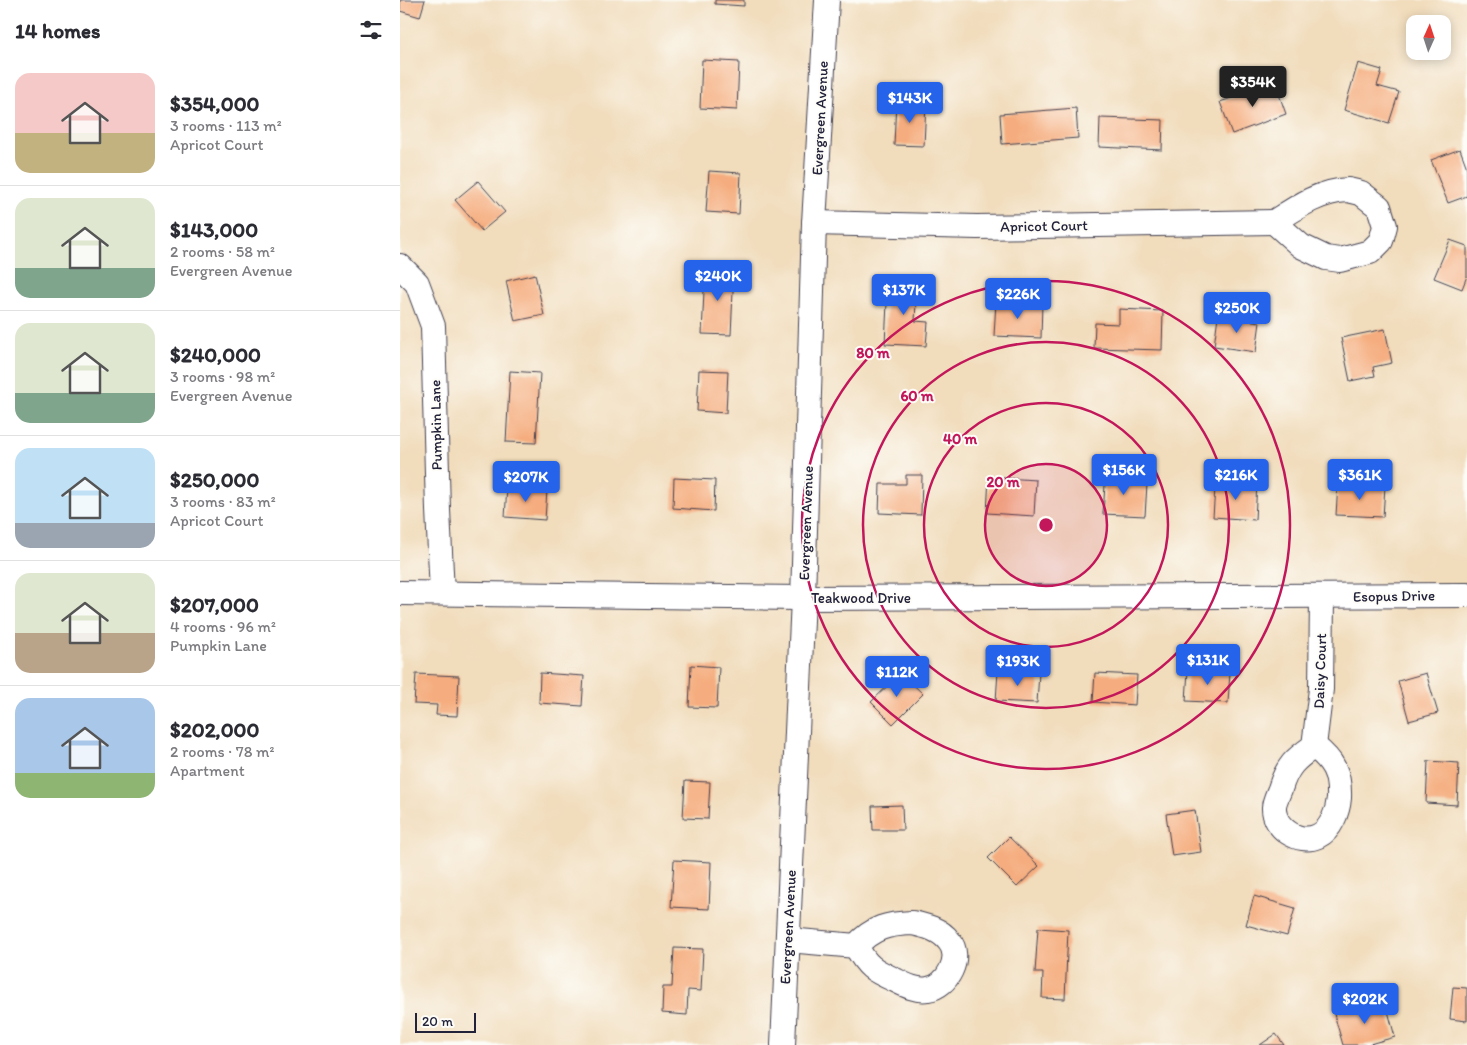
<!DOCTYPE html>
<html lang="en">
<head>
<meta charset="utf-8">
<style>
	body { margin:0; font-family:Itim,sans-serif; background:#f2f2f3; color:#2b2b33; height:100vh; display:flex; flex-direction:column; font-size:19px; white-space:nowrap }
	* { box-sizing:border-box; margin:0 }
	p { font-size:16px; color:#7c7c81 }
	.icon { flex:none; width:28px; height:28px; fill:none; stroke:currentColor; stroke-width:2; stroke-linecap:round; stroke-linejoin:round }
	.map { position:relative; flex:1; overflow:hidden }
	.panel { display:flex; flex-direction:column; background:#fff; width:400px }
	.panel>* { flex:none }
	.needle { width:32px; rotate:3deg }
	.controls { position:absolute; left:1006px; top:15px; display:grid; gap:10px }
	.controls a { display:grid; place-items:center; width:45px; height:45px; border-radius:10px; background:#fff; box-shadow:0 2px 12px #0003; font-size:25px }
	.scale { position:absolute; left:15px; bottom:12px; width:61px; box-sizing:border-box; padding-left:5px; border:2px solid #22223b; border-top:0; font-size:14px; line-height:18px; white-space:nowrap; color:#22223b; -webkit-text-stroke:4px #fdfcf7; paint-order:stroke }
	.price { position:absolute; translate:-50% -42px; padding:0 11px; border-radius:5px; background:#2563eb; color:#fff; font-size:16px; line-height:32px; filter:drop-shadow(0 1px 2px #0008) }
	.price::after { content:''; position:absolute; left:50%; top:30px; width:15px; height:11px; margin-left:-8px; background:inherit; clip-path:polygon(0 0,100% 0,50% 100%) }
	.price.selected { background:#222; color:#fff }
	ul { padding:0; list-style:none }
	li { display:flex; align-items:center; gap:15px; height:125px; padding:0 15px }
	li+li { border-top:1px solid #e1e1e2 }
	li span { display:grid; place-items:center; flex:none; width:140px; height:100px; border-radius:15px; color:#555 }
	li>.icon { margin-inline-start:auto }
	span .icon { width:60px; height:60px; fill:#fffc; stroke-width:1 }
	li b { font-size:21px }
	h2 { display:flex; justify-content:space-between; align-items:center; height:60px; padding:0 15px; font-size:21px }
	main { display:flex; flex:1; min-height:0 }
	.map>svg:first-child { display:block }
	.building { fill:#f5ad7f }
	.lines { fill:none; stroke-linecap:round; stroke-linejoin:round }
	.minor-casing { stroke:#413e4e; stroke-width:26 }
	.minor { stroke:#fff; stroke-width:24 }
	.ring { fill:none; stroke:#c2185b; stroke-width:2.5 }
	.labels { text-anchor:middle; stroke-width:4; stroke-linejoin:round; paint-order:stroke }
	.street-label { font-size:15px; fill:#22223b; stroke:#fdfcf7 }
	.centre { fill:#c2185b; stroke:#fdfcf7; stroke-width:2.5 }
	.ring-label { font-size:15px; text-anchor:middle; font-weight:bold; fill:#c2185b; stroke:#fdfcf7; stroke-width:4; stroke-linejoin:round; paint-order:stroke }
</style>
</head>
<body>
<main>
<section class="panel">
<h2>14 homes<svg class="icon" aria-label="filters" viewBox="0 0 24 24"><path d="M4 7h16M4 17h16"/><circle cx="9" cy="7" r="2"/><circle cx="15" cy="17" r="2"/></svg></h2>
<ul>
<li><span style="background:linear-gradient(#f6c9c9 60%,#c2b280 0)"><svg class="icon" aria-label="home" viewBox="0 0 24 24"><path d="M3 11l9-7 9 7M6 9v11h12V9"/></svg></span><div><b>$354,000</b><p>3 rooms · 113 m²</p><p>Apricot Court</p></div></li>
<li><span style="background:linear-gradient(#dfe7d0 70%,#7fa58c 0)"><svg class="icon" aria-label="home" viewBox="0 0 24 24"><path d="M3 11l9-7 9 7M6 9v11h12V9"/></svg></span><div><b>$143,000</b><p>2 rooms · 58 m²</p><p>Evergreen Avenue</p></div></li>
<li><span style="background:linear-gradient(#dfe7d0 70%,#7fa58c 0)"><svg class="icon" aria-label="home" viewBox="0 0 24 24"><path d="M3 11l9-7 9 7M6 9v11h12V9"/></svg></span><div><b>$240,000</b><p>3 rooms · 98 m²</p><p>Evergreen Avenue</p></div></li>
<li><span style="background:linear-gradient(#bfe0f5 75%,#9aa5b1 0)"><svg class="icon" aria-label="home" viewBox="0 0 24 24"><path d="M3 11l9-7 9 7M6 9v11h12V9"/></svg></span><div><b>$250,000</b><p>3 rooms · 83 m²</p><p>Apricot Court</p></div></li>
<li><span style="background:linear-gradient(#dfe7d0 60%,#b9a48a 0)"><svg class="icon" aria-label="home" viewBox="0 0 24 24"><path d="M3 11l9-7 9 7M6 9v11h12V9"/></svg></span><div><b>$207,000</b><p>4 rooms · 96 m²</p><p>Pumpkin Lane</p></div></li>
<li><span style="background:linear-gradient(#a9c7e8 75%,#8fb573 0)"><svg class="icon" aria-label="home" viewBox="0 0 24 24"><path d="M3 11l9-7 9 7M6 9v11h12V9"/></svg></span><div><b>$202,000</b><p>2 rooms · 78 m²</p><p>Apartment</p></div></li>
</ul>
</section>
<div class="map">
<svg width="1067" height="1045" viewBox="0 0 1067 1045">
	<rect width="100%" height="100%" fill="#fdfcf7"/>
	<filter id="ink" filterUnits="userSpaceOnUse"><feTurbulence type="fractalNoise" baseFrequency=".02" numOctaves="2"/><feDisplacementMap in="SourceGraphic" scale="10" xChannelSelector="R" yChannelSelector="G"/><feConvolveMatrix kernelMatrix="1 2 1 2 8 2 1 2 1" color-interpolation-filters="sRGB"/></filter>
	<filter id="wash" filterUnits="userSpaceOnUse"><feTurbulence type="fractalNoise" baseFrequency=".0096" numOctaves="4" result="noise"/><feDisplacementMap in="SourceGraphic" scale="20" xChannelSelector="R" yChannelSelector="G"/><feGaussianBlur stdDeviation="1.12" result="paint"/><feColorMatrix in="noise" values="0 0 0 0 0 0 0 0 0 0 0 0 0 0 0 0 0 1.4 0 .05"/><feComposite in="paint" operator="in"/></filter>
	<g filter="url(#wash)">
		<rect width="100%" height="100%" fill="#f1dcbb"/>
		<g id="blocks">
			<!-- building -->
			<g class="building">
				<path d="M0,0H25L20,17L0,11Z"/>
				<path d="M315,0H344V6L315,4Z"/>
				<path d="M302,60L339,62L337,110L300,108Z"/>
				<path d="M958,63L982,70L977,86L999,92L989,123L944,110Z"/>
				<path d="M875,83L886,114L832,134L820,102Z"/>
				<path d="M496,101L526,102L524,146L494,145Z"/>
				<path d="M676,108L678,138L602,144L600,114Z"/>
				<path d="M700,118L763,120L762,150L699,147Z"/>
				<path d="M1060,149L1067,168V196L1048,203L1031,160Z"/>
				<path d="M309,171L341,173L339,214L306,212Z"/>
				<path d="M78,181L105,212L82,231L55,200Z"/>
				<path d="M1050,240L1067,246V276L1062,289L1034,278Z"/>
				<path d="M305,269L334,270L331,335L302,334Z"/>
				<path d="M135,274L144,315L115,321L106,281Z"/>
				<path d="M488,282L517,283L515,321L528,322L526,346L485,344Z"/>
				<path d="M596,301L642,303L641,338L594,336Z"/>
				<path d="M719,309L763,311L762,350L694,348L695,323L719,324Z"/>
				<path d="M818,316L860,322L856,352L814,346Z"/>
				<path d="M985,329L992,363L973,367L975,376L950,381L941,338Z"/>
				<path d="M299,370L328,371L326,413L297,411Z"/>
				<path d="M110,371L140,373L136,443L106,442Z"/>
				<path d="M706,470L722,471L721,483L747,484L745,516L703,514Z"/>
				<path d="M506,475H522L521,515L479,513L480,484H506Z"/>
				<path d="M589,477L636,480L634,516L587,513Z"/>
				<path d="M274,478L315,480L314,511L273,508Z"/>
				<path d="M831,480L857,482L855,520L813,517L815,488L831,489Z"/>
				<path d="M938,484L985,486L983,517L936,515Z"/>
				<path d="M107,487L147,490L145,520L105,517Z"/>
				<path d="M291,665L319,667L317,708L289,707Z"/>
				<path d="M788,670L830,672L828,703L786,701Z"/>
				<path d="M598,671L639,673L637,703L596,701Z"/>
				<path d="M140,673L184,676L182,706L139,703Z"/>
				<path d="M501,673L523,694L493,724L471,702Z"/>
				<path d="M695,673L737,675L735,705L693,702Z"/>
				<path d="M1026,673L1038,713L1009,721L998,681Z"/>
				<path d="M16,674L59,676L57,716L36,715L37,705L14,704Z"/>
				<path d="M1028,761L1059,763L1057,805L1026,803Z"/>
				<path d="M285,781L310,782L308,819L283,818Z"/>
				<path d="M502,805L503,830H473L472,806Z"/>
				<path d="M795,810L801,852L772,856L766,814Z"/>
				<path d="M609,837L639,866L617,887L588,858Z"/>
				<path d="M274,860L311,862L309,909L271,907Z"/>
				<path d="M854,896L895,908L887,936L846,925Z"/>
				<path d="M638,928L668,930L665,999L642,998L643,973H635Z"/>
				<path d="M274,948L303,949L301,991L288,990L287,1015L262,1013L263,987H272Z"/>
				<path d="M1053,987L1067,988V1021L1050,1019Z"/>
				<path d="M985,1000L995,1037L966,1045H943L934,1014Z"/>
				<path d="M876,1034L884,1045H860Z"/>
			</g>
		</g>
	</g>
	<g filter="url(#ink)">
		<use href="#blocks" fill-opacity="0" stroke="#413e4e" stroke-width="1"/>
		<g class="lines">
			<defs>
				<g id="minor">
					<path d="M948,190L961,193L979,207L985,226L981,241L970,252L940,260L926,258L901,246L874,222C897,207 920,191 948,190Z"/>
					<path d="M414,223L577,227L874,222"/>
					<path d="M0,266L17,283L33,326L38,510L42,593"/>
					<path d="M0,593L403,598L1067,595"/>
					<path d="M914,746C933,761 940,773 939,798C938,811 931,830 918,836C899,845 873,828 874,807C874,802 878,794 880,789C887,766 895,759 914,746Z"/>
					<path d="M914,746L921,689L922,597"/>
					<path d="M512,923C526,926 540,929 549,941C563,957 547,987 528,989C516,991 505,985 495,980C473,970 467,967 456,946C473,927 488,924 512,923Z"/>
					<path d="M388,940L456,946"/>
					<path d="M383,1045L403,598L414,223L427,0"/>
				</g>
			</defs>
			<!-- minor casing -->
			<use href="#minor" class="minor-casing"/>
			<!-- minor -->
			<use href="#minor" class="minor"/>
		</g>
	</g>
	<!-- distance rings -->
	<circle cx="646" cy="525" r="61" fill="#c2185b" fill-opacity=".12"/>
	<g class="ring">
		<circle cx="646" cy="525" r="61"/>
		<circle cx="646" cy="525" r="122"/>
		<circle cx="646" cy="525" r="183"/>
		<circle cx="646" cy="525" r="244"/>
	</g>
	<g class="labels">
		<!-- street labels -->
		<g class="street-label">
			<text transform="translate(420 118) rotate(-87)" y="5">Evergreen Avenue</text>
			<text transform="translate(644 226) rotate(-1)" y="5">Apricot Court</text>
			<text transform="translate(36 425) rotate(-91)" y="5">Pumpkin Lane</text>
			<text transform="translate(406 523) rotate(-88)" y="5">Evergreen Avenue</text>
			<text transform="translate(994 596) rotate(-1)" y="5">Esopus Drive</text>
			<text x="461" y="603">Teakwood Drive</text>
			<text transform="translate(920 671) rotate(-88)" y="5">Daisy Court</text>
			<text transform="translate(388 927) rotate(-87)" y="5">Evergreen Avenue</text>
		</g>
	</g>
	<circle cx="646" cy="525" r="8" class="centre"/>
	<g class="ring-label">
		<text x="473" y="358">80 m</text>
		<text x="517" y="401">60 m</text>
		<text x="560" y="444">40 m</text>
		<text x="603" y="487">20 m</text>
	</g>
</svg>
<div class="controls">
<a><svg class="needle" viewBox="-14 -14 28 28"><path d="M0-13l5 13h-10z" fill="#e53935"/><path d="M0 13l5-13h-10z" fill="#7c7c81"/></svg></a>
</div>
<div class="scale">20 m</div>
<b class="price selected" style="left:853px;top:108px">$354K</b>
<b class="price" style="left:510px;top:124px">$143K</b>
<b class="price" style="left:318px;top:302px">$240K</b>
<b class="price" style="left:504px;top:316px">$137K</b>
<b class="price" style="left:618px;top:320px">$226K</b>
<b class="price" style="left:837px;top:334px">$250K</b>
<b class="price" style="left:724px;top:496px">$156K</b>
<b class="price" style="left:836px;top:501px">$216K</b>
<b class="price" style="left:960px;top:501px">$361K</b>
<b class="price" style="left:126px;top:503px">$207K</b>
<b class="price" style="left:808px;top:686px">$131K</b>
<b class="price" style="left:618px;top:687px">$193K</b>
<b class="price" style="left:497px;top:698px">$112K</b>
<b class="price" style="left:965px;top:1025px">$202K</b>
</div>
</main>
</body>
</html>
